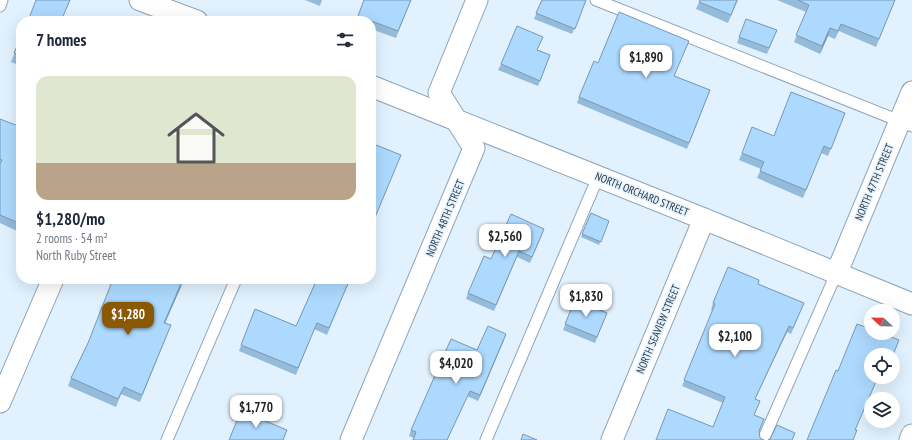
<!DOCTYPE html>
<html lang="en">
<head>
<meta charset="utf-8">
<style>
	body { margin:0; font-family:"PT Sans Narrow",sans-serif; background:#f6f6f7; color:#1f2937; height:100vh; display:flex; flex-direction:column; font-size:15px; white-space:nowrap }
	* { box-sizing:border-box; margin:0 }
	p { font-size:13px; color:#747a83 }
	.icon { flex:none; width:22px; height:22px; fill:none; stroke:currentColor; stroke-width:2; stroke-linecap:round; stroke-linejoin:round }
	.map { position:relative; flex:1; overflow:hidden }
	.panel { position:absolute; left:16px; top:16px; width:360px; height:268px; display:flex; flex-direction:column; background:#fff; border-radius:16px; box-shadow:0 4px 16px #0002 }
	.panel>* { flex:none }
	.needle { width:26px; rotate:292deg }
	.fabs { position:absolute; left:864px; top:304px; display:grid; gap:8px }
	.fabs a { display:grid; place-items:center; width:36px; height:36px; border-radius:50%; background:#fff; box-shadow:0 4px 16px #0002; font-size:20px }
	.price { position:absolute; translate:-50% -34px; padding:0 9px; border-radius:8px; background:#fff; color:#222; font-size:13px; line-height:26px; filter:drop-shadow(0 1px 2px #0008) }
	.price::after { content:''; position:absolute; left:50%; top:24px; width:12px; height:9px; margin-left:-6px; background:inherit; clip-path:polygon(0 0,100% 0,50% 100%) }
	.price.on { background:#8b5803; color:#fff }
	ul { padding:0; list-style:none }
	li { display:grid; align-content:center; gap:8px; height:212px; padding:0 20px }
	li span { display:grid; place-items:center; height:124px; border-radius:12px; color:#555 }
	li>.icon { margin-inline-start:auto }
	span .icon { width:72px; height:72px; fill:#fffc; stroke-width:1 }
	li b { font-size:17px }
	h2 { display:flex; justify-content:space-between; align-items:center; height:48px; padding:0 20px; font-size:17px }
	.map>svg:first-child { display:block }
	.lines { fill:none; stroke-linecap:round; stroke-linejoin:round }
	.lane-casing { stroke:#8da5ba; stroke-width:13 }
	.street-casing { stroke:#8da5ba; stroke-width:23 }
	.lane { stroke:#fff; stroke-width:11 }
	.street { stroke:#fff; stroke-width:21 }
	.wall { fill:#95bbda }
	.shaded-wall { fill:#7998b2 }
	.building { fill:#add9fe; stroke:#7998b2 }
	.labels { text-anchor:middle; stroke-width:3; stroke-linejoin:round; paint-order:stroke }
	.street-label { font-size:11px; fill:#2d3840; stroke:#e1f1fe }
</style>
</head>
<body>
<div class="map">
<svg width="912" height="440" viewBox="0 0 912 440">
	<rect width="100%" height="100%" fill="#e1f1fe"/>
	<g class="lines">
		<defs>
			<g id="lane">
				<path d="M596,0L912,126"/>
				<path d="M0,6L2,0"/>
				<path d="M167,440L236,279"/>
				<path d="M486,440L598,177"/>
				<path d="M763,440L837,272"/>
			</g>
			<g id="street">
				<path d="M140,0L197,21"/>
				<path d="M371,86L704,219L912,304"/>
				<path d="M837,272L912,92"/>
				<path d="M0,402L53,279"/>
				<path d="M351,440L474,148L439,93L477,0"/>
				<path d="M612,440L704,219"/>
				<path d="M910,440L912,435"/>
			</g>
		</defs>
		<!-- lane casing -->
		<use href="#lane" class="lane-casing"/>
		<!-- street casing -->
		<use href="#street" class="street-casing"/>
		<!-- lane -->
		<use href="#lane" class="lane"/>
		<!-- street -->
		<use href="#street" class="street"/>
	</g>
	<!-- wall -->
	<g class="wall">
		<path d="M305,0H322L320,6Z"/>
		<path d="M364,0H411L396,38L371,29V21H356Z"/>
		<path d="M542,0H586L572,34L534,19Z"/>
		<path d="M700,0H738L728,23L696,9Z"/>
		<path d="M777,0H895L876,47L839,31L835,39L828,36L820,54L794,42L806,12Z"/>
		<path d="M746,19L777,30L767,54L737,43Z"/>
		<path d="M21,37V66L11,62Z"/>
		<path d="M538,50L550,55L538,86L498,70L501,64Z"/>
		<path d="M598,63L675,76L710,90L687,149L577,103L579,97Z"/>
		<path d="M845,113L828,156L821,153L803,198L757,178L761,169L739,160L742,153L774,136Z"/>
		<path d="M0,119L21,220L17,231L0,223Z"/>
		<path d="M591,213L609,221L599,245L581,237Z"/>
		<path d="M542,235L530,263L517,257L494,311L466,299L468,293L491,259Z"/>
		<path d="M183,279L165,323L171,325L140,402L121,394L116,407L68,386L71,378L88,343Z"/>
		<path d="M317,279H350L327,335L314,329L296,375L239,351L255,309L296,326Z"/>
		<path d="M758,284L804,303L791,334L787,332L755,399L760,401L754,415L764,419L759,432L713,427L723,403L682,386L713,310H711L713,303Z"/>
		<path d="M575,300L607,313L595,343L563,330Z"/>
		<path d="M504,340L478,401L467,396L447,440H413L414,438L409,436L411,430L477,350Z"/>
	</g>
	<!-- shaded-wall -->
	<g class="shaded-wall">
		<path d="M830,28L828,36L820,54L822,46Z"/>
		<path d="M183,279L181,287L162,330L164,323Z"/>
		<path d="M789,326L787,332L752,405L755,399Z"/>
		<path d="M506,334L504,340L478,401L480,395Z"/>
	</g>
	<!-- building -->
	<g class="building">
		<path d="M36,0H70L61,21H28Z"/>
		<path d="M364,0H411L398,31L358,16Z"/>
		<path d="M542,0H586L575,29L536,13Z"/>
		<path d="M700,0H737L731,15L699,2Z"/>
		<path d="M798,0H895L879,39L841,24L838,31L830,28L822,46L796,35L809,5Z"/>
		<path d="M619,12L689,41L674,76L710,90L689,143L579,97L594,61L598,63Z"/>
		<path d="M746,19L777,30L769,48L739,37Z"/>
		<path d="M517,26L543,37L537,50L550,55L540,81L501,64Z"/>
		<path d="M21,37V56L14,53Z"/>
		<path d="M791,92L845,113L831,149L824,146L806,190L760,171L764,162L742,153L752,127L774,136Z"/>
		<path d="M0,119L21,127V219L19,223L0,215V164L2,160L0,159Z"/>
		<path d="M371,143L401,155L371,227Z"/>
		<path d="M591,213L609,221L601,242L582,234Z"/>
		<path d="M511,214L544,229L532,257L519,251L496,305L468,293L484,256L491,259Z"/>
		<path d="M728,267L759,280L758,284L804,303L793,328L789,326L755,399L760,401L754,415L764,419L759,431L760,438L764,440H656L668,409L713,427L725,397L684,380L715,304L713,303Z"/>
		<path d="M113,279H183L164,323L171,325L142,395L124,387L118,399L71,378L88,343Z"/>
		<path d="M317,279H350L329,328L317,323L298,368L241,345L255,309L296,326Z"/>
		<path d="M575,300L607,313L597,337L565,324Z"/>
		<path d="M857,324L871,329V333H881L899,340L893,355H871V377H878L855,430H857L853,440H807L836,370L838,371Z"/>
		<path d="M488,326L506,334L480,395L470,391L447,440H413L416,432L411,430L451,339L477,350Z"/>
		<path d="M241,411L287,430L283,440H229Z"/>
		<path d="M777,425L795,433L792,440H768L770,439Z"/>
		<path d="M523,434L537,440H521Z"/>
	</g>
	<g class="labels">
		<!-- street labels -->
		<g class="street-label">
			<text transform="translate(874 182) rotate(-67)" y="4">NORTH 47TH STREET</text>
			<text transform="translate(642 194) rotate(22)" y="4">NORTH ORCHARD STREET</text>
			<text transform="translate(445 218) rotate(-67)" y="4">NORTH 48TH STREET</text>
			<text transform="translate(658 329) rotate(-67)" y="4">NORTH SEAVIEW STREET</text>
		</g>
	</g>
</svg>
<div class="fabs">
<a><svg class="needle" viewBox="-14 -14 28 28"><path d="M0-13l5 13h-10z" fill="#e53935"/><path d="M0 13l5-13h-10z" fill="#747a83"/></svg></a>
<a><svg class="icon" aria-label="locate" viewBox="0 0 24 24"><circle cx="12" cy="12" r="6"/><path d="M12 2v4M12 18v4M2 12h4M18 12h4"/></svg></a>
<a><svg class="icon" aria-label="layers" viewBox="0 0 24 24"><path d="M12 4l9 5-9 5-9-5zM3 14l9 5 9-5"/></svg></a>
</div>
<b class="price" style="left:646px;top:79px">$1,890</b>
<b class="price" style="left:505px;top:258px">$2,560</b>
<b class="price" style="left:586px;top:318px">$1,830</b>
<b class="price on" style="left:128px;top:336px">$1,280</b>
<b class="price" style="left:735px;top:358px">$2,100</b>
<b class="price" style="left:456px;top:385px">$4,020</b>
<b class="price" style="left:256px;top:429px">$1,770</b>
<section class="panel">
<h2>7 homes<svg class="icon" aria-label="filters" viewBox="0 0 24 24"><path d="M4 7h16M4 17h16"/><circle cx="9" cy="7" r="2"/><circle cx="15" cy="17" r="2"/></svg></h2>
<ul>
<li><span style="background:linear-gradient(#dfe7d0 70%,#b9a48a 0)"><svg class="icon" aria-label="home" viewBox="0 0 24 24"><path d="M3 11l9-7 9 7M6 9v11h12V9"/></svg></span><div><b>$1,280/mo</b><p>2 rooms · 54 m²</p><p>North Ruby Street</p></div></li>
</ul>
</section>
</div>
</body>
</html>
